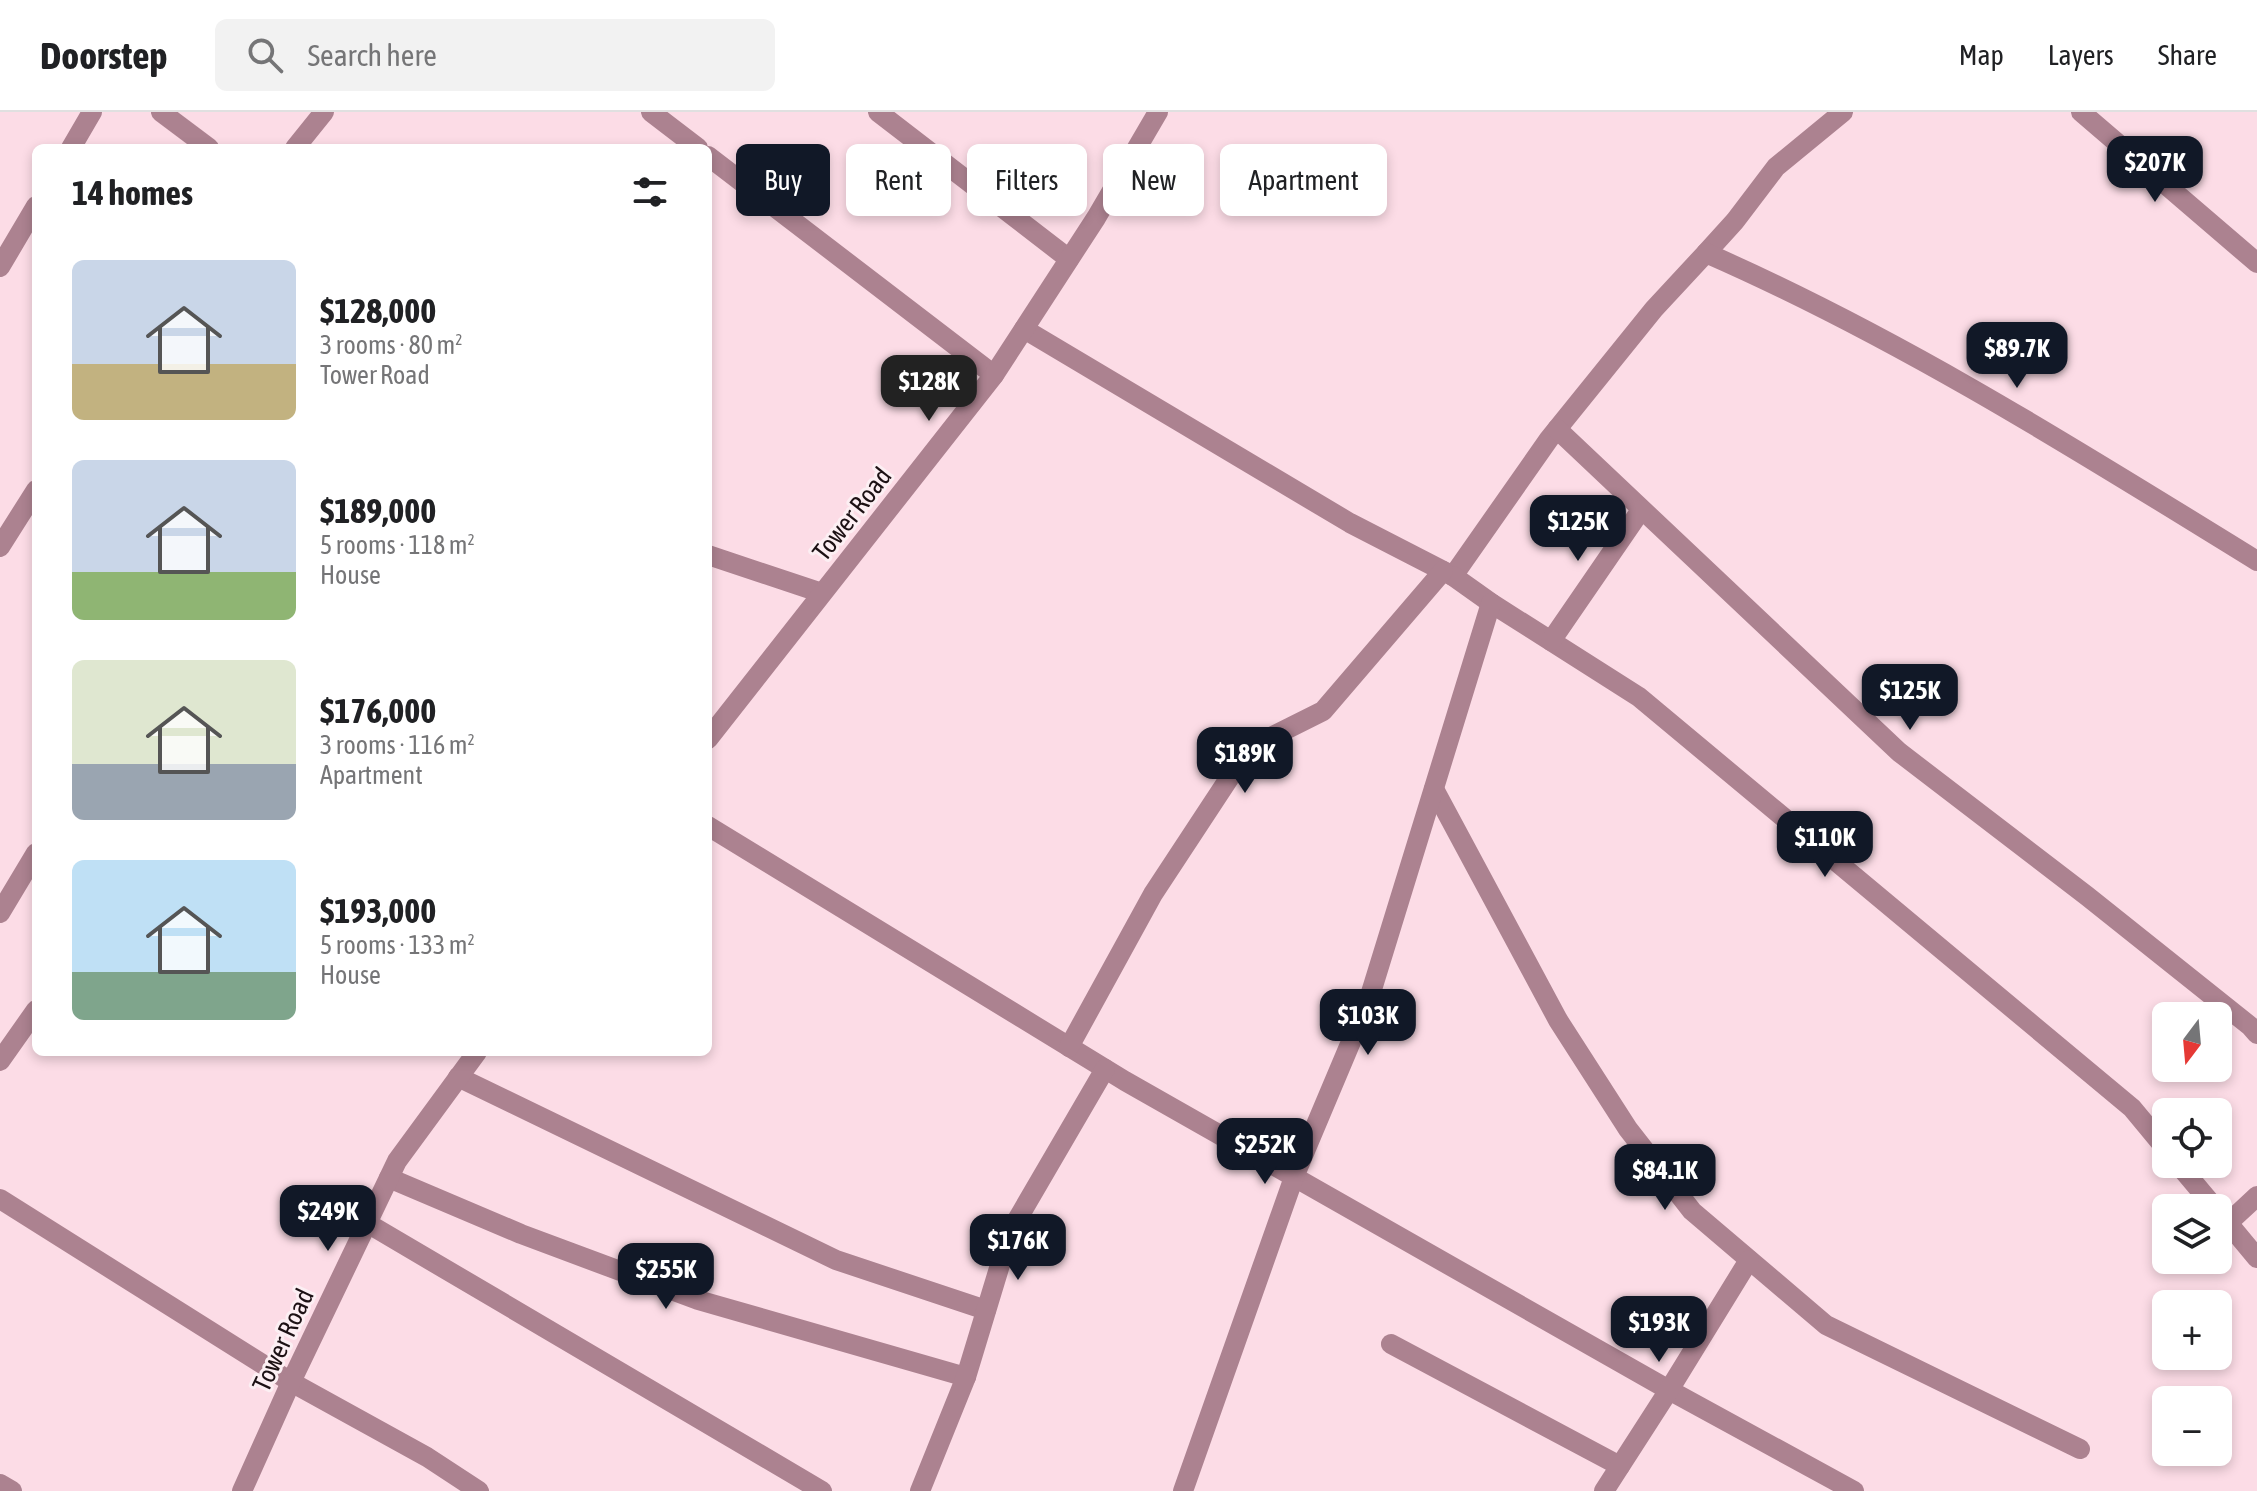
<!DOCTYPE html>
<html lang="en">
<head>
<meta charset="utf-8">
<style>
	body { margin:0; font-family:"Asap Condensed",sans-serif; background:#f2f2f2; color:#202124; height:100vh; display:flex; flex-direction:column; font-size:30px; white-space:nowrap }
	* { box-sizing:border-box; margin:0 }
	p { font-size:26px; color:#757577 }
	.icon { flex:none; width:44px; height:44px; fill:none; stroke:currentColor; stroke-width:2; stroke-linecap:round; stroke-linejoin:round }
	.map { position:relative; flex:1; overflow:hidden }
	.panel { position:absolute; left:32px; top:32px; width:680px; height:912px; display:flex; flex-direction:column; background:#fff; border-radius:12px; box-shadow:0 4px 12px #0003 }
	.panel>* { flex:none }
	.guide { position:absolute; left:736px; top:32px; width:760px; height:72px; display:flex; gap:16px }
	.needle { width:52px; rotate:196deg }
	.tools { position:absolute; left:2152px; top:890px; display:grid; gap:16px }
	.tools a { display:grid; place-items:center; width:80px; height:80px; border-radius:12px; background:#fff; box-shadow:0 4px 12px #0003; font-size:40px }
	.price { position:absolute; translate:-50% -68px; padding:0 18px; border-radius:16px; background:#111827; color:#fff; font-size:26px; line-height:52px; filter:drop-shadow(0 2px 4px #0008) }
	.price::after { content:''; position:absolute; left:50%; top:48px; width:24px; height:18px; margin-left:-12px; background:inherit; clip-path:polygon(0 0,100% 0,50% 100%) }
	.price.current { background:#222; color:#fff }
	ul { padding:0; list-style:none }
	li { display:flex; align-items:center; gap:24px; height:200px; padding:0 40px }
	li span { display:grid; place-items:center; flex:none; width:224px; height:160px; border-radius:12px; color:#555 }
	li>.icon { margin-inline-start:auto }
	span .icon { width:96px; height:96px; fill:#fffc; stroke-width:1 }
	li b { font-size:34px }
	h2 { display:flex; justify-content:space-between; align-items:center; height:96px; padding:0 40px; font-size:34px }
	.pill { padding:0 28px; border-radius:12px; background:#fff; box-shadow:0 4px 12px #0003; font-size:28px; line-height:72px }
	.pill.current { background:#111827; color:#fff }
	header { display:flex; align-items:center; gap:48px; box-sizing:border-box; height:112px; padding:0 40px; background:#fff; border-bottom:2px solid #e0e0e0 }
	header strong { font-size:38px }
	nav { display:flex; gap:44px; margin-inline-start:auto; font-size:28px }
	.search { width:560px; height:72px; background:#f2f2f2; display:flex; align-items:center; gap:20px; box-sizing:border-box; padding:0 28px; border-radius:12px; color:#757577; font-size:30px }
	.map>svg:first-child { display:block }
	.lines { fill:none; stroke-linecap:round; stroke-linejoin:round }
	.minor { stroke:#ac8290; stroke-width:20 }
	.labels { text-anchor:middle; stroke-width:6; stroke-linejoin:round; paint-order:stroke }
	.street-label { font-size:26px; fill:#1c1114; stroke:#fceff3 }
</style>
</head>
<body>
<header>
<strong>Doorstep</strong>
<div class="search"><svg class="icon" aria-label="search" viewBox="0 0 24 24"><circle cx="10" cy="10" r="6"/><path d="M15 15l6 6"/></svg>Search here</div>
<nav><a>Map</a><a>Layers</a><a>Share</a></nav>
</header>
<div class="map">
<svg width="2257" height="1379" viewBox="0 0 2257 1379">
	<rect width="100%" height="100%" fill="#fcdce6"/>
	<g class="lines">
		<!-- minor -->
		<g class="minor">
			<path d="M161,0L209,36"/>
			<path d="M651,0L698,36"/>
			<path d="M878,0L1069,147"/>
			<path d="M2081,0L2257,151"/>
			<path d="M71,36L92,0"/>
			<path d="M295,36L324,0"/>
			<path d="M708,44L994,263"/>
			<path d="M1706,141L1735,109L1776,55L1843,0"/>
			<path d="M0,155L36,94"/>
			<path d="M1024,217L1350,411L1453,464L1549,327L1654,197L1706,141C1898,225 2079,339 2257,449"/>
			<path d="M1557,317L1899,640L2087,784L2250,914L2257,922"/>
			<path d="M0,435L36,378"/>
			<path d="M708,443L822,481"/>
			<path d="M1453,464L1491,491L1639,585L2132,996L2166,1037"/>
			<path d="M1551,529L1641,398"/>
			<path d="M708,627L994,263L1096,106L1158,0"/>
			<path d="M1434,677L1558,908L1628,1017L1692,1099L1826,1213L2080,1337"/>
			<path d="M708,714L1125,969L1669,1278L1854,1379"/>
			<path d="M0,801L36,741"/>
			<path d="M1069,935L1153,782L1249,636L1323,599L1443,459"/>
			<path d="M0,949L36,898"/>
			<path d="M458,965L836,1148L986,1198"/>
			<path d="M2178,1052L2215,1096"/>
			<path d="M389,1066L521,1122L698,1188L966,1265"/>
			<path d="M0,1087L291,1270L427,1345L479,1379"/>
			<path d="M2218,1099L2257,1146"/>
			<path d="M367,1111L822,1379"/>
			<path d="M2228,1111L2257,1084"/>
			<path d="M1391,1232L1620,1354"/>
			<path d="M0,1372L12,1379"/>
			<path d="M242,1379L291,1270L397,1049L477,940"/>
			<path d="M920,1379L966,1265L1010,1120L1105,957"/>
			<path d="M1183,1379L1294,1065L1369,887L1491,491"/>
			<path d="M1604,1379L1669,1278L1749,1148"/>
		</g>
	</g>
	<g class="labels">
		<!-- street labels -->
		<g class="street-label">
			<text transform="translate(852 402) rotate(-52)" y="9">Tower Road</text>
			<text transform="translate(283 1228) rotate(-65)" y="9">Tower Road</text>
		</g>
	</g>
</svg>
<div class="tools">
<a><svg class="needle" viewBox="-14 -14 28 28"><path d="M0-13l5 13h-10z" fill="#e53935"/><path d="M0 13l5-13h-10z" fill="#757577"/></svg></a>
<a><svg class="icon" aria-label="locate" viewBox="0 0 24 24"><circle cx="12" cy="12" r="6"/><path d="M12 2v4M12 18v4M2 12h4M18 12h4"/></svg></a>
<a><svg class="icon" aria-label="layers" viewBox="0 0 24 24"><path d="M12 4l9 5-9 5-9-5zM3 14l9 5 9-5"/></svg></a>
<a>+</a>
<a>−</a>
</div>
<b class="price" style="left:2155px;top:92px">$207K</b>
<b class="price" style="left:2017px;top:278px">$89.7K</b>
<b class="price current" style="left:929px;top:311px">$128K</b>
<b class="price" style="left:1578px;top:451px">$125K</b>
<b class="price" style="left:1910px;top:620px">$125K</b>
<b class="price" style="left:1245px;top:683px">$189K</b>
<b class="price" style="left:1825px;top:767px">$110K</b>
<b class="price" style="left:1368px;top:945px">$103K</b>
<b class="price" style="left:1265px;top:1074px">$252K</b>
<b class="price" style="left:1665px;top:1100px">$84.1K</b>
<b class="price" style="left:328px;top:1141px">$249K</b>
<b class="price" style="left:1018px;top:1170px">$176K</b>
<b class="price" style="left:666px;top:1199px">$255K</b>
<b class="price" style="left:1659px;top:1252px">$193K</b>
<div class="guide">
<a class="pill current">Buy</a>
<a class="pill">Rent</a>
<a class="pill">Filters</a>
<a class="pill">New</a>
<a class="pill">Apartment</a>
</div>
<section class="panel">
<h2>14 homes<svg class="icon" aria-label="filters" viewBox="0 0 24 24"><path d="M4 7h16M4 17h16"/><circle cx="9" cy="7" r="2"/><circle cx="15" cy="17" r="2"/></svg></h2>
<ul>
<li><span style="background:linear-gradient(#c9d6e8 65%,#c2b280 0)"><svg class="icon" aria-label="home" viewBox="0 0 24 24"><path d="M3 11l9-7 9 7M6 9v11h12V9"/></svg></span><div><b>$128,000</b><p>3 rooms · 80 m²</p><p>Tower Road</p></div></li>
<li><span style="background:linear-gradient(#c9d6e8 70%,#8fb573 0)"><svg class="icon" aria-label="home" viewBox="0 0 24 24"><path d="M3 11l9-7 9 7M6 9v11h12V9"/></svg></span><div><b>$189,000</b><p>5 rooms · 118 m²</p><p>House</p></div></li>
<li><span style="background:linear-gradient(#dfe7d0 65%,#9aa5b1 0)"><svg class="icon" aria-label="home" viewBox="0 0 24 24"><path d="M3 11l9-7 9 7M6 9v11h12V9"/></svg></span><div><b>$176,000</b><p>3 rooms · 116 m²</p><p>Apartment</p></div></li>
<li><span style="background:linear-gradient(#bfe0f5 70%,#7fa58c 0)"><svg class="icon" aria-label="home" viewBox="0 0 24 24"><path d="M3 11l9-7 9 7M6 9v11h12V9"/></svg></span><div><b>$193,000</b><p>5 rooms · 133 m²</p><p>House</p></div></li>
</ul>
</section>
</div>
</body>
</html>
